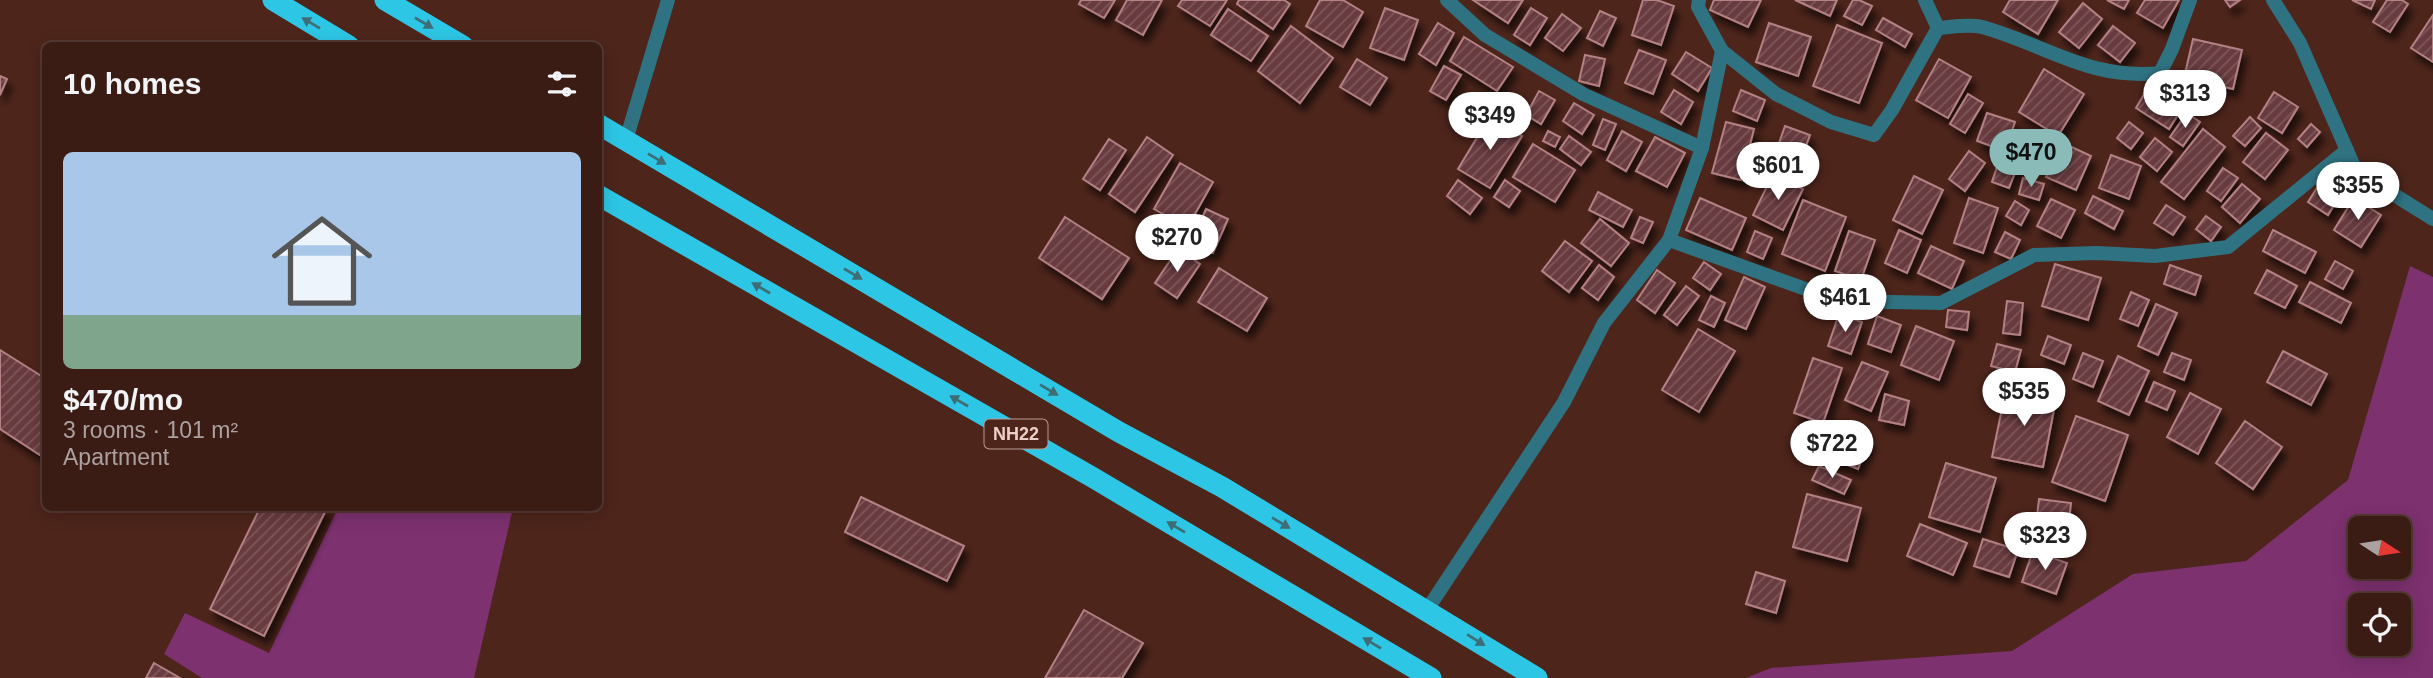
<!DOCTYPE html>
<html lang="en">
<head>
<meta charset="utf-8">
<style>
	body { margin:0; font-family:Helvetica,sans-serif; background:#452922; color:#f1f3f6; height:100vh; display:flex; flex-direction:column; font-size:26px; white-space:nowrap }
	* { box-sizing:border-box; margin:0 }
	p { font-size:23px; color:#aba1a0 }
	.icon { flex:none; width:38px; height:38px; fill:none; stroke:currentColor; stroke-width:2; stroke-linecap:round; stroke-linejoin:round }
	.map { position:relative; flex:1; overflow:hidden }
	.drawer { position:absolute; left:42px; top:42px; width:560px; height:469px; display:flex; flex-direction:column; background:#3a1c14; border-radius:10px; box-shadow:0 4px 18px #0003,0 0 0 2px #543a34 }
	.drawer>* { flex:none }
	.needle { width:46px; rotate:102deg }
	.fabs { position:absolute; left:2348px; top:516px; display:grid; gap:14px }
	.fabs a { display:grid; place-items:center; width:63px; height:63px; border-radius:10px; background:#3a1c14; box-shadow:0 4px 18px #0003,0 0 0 2px #543a34; font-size:35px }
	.price { position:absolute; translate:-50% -60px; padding:0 16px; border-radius:24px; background:#fff; color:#222; font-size:23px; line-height:46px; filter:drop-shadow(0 2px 4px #0008) }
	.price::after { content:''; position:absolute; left:50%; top:42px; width:21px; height:16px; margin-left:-10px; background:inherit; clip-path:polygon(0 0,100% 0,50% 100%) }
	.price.on { background:#8bbbb9; color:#111 }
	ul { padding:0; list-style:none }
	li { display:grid; align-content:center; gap:14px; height:371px; padding:0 21px }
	li span { display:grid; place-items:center; height:217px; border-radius:10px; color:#555 }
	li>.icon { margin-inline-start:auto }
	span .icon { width:126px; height:126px; fill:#fffc; stroke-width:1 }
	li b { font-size:30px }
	h2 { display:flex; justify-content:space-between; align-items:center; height:84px; padding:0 21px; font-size:30px }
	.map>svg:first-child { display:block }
	.grass { fill:#7d316f; fill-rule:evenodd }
	.building { fill:url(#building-hatch); stroke:#b48184; stroke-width:2; filter:url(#shadow) }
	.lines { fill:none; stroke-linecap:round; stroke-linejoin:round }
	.street { stroke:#2f7382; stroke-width:14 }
	.highway { stroke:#2dc6e5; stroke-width:21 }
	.oneway { fill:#3f6d76 }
	.labels { text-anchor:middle; stroke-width:5; stroke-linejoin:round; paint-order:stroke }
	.shield { fill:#4d251b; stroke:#bc9d95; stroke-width:2 }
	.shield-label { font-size:18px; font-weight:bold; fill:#ebd0c9 }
</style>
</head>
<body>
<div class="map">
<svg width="2433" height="678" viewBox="0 0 2433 678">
	<defs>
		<pattern id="building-hatch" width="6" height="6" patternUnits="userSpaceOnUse" patternTransform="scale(1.75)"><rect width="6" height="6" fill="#683b3f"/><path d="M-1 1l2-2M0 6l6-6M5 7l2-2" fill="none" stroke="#7e5659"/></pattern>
		<filter id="shadow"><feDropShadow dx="4.5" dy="8" stdDeviation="3.5" flood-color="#0009"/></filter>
	</defs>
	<rect width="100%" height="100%" fill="#4d251b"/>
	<!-- grass -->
	<g class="grass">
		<path d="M2410,266L2433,277V678H1746L1771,668L2012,651L2133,574L2246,561L2348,480ZM2361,528H2399V567H2361ZM2361,606H2399V644H2361Z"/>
		<path d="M338,508H513L474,678H202L164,654L185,613L269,653Z"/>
	</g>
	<!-- building -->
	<g class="building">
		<path d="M1081,0H1115L1104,18L1079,4Z"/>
		<path d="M1127,0H1162L1143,35L1116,20Z"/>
		<path d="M1182,0H1227L1210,26L1178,6Z"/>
		<path d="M1239,0H1284L1290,4L1273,29L1237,4Z"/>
		<path d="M1320,0H1343L1363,12L1343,47L1306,26Z"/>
		<path d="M1473,0H1523L1508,23Z"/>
		<path d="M1643,0H1657L1674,6L1661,45L1632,35Z"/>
		<path d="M1714,0H1761L1748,27L1710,10Z"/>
		<path d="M1795,0H1837L1830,16Z"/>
		<path d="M1853,0H1859L1872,6L1862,25L1844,16Z"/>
		<path d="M2010,0H2058L2038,34L2003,12Z"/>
		<path d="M2107,0H2129L2124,9Z"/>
		<path d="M2145,0H2179L2163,28L2137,13Z"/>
		<path d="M2225,0H2240L2230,7Z"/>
		<path d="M2352,0H2375L2371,9Z"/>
		<path d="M2387,0H2402L2408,4L2390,32L2373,22Z"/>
		<path d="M2083,3L2102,19L2079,48L2059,32Z"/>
		<path d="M1385,8L1418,20L1404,60L1370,48Z"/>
		<path d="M1531,8L1547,18L1530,45L1514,35Z"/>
		<path d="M1228,9L1268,36L1251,61L1211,35Z"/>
		<path d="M1600,11L1616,18L1603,46L1587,38Z"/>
		<path d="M1562,14L1581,28L1563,51L1545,38Z"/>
		<path d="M2433,15V62L2411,48Z"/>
		<path d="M1883,18L1912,34L1905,47L1876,30Z"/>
		<path d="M1438,23L1454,33L1436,65L1419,54Z"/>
		<path d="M1769,23L1811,37L1798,76L1756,62Z"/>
		<path d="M1837,25L1882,43L1859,103L1813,86Z"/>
		<path d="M1291,26L1333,58L1300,103L1258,71Z"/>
		<path d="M2113,26L2135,43L2120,62L2098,45Z"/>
		<path d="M1464,37L1513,67L1497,91L1450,61Z"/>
		<path d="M2193,39L2242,50L2233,89L2184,78Z"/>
		<path d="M1639,50L1666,60L1653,94L1625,83Z"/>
		<path d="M1686,52L1712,68L1698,91L1672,74Z"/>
		<path d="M1585,55L1605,59L1599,86L1579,81Z"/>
		<path d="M1357,59L1387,78L1370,105L1340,87Z"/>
		<path d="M1939,59L1971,77L1948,118L1916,100Z"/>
		<path d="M1444,66L1461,75L1446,100L1430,91Z"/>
		<path d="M2044,69L2084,94L2058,136L2019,112Z"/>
		<path d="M0,76L7,79L0,95Z"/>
		<path d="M2152,81L2186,102L2169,129L2136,108Z"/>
		<path d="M1674,90L1693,102L1681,124L1661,112Z"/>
		<path d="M1741,90L1765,100L1757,121L1733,111Z"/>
		<path d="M1539,91L1555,100L1541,124L1526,115Z"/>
		<path d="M2274,92L2298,107L2282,133L2258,118Z"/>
		<path d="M1968,94L1983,103L1965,133L1950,124Z"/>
		<path d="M1574,103L1594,115L1582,134L1563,121Z"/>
		<path d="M1987,113L2015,122L2005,151L1977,141Z"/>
		<path d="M2187,113L2200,122L2183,146L2170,137Z"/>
		<path d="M1490,116L1522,136L1490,188L1458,169Z"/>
		<path d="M2250,117L2261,128L2245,146L2233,136Z"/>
		<path d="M1603,119L1616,124L1605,150L1593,145Z"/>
		<path d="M1726,122L1754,129L1741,180L1712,173Z"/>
		<path d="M2129,122L2143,133L2131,149L2117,138Z"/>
		<path d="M2311,124L2320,132L2307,147L2298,139Z"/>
		<path d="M1785,126L1810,135L1796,172L1772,163Z"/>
		<path d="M2203,129L2225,147L2184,199L2161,182Z"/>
		<path d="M1548,131L1560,137L1555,147L1543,141Z"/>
		<path d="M1622,131L1642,142L1626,171L1607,160Z"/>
		<path d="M2266,133L2288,150L2265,179L2243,162Z"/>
		<path d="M2025,134L2042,141L2036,156L2019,149Z"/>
		<path d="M1569,136L1591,152L1581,165L1560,149Z"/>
		<path d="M1147,137L1173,155L1135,212L1109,194Z"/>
		<path d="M1655,137L1685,153L1667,187L1636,171Z"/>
		<path d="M2155,138L2172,152L2157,171L2140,157Z"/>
		<path d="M1109,139L1126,150L1100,190L1083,179Z"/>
		<path d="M2061,142L2091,156L2076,190L2046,177Z"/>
		<path d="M1533,144L1575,170L1555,202L1513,177Z"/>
		<path d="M1969,151L1985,163L1965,191L1949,179Z"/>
		<path d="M2111,155L2141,166L2129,199L2099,188Z"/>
		<path d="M2000,158L2018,165L2009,188L1992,182Z"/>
		<path d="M1180,163L1213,182L1187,228L1154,209Z"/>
		<path d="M2223,168L2238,178L2221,201L2207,191Z"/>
		<path d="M1773,174L1803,189L1783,230L1753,215Z"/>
		<path d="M2325,175L2345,187L2328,215L2308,202Z"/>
		<path d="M1914,176L1943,190L1922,234L1893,220Z"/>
		<path d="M2023,178L2044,184L2039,200L2019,194Z"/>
		<path d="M1458,180L1482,198L1470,214L1447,196Z"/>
		<path d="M1505,180L1520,191L1509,207L1494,197Z"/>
		<path d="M2242,184L2260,199L2240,223L2222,207Z"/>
		<path d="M1598,192L1632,210L1623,227L1589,210Z"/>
		<path d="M2093,196L2123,211L2114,229L2085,213Z"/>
		<path d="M1700,198L1746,218L1732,250L1686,230Z"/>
		<path d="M1969,198L1998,208L1983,253L1954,243Z"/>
		<path d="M2354,198L2381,215L2361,247L2334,230Z"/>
		<path d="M2051,199L2075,210L2061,238L2037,226Z"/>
		<path d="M1803,200L1846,217L1825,271L1782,254Z"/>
		<path d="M2015,201L2029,210L2021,225L2006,216Z"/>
		<path d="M2166,205L2185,217L2173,235L2154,223Z"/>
		<path d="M1206,209L1228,219L1213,253L1191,243Z"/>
		<path d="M2206,216L2221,227L2211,241L2196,229Z"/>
		<path d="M1065,217L1129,258L1102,299L1039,258Z"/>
		<path d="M1640,217L1653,222L1643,243L1631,238Z"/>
		<path d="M1600,219L1629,243L1611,266L1581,243Z"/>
		<path d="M1899,230L1921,240L1907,273L1885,263Z"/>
		<path d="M2273,230L2316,252L2305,273L2263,251Z"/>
		<path d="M1755,231L1772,238L1763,259L1747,252Z"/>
		<path d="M1849,231L1875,240L1861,280L1835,271Z"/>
		<path d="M2005,232L2020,240L2011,259L1995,252Z"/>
		<path d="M1565,241L1592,261L1569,292L1542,271Z"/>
		<path d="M1931,246L1964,261L1952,289L1918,273Z"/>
		<path d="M1178,249L1200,264L1177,298L1155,283Z"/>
		<path d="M2335,261L2353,271L2343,289L2325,279Z"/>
		<path d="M1704,262L1721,274L1710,290L1693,278Z"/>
		<path d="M2055,264L2101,278L2088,320L2042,306Z"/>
		<path d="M1599,265L1614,277L1598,300L1582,288Z"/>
		<path d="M2170,265L2201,276L2195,295L2164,284Z"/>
		<path d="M1219,268L1267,298L1247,331L1198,302Z"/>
		<path d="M1657,270L1675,283L1655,313L1637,300Z"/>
		<path d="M2267,270L2297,286L2285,308L2255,293Z"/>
		<path d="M1744,277L1765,287L1746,329L1725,320Z"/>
		<path d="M2310,282L2351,303L2341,323L2299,302Z"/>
		<path d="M1686,286L1699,296L1677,325L1664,315Z"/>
		<path d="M2131,292L2149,300L2138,326L2120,319Z"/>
		<path d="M1711,296L1725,303L1714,327L1699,320Z"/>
		<path d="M2007,301L2023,303L2020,335L2003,333Z"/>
		<path d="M2156,304L2177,313L2158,355L2138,346Z"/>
		<path d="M1948,310L1969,312L1967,330L1946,327Z"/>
		<path d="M1839,314L1862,322L1851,354L1828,346Z"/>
		<path d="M1877,316L1901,325L1891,352L1868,344Z"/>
		<path d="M1916,326L1954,341L1939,380L1901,365Z"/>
		<path d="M1698,329L1735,351L1699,412L1662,390Z"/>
		<path d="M2048,336L2071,345L2064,364L2041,355Z"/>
		<path d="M1997,344L2021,350L2015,372L1991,366Z"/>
		<path d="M0,350L46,379V459L0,429Z"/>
		<path d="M2283,351L2327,374L2311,405L2267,382Z"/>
		<path d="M2083,353L2103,361L2093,387L2073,379Z"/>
		<path d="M2172,353L2191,360L2184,380L2164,372Z"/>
		<path d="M2118,356L2149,371L2129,415L2098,401Z"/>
		<path d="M1813,358L1842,368L1823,423L1794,413Z"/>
		<path d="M1862,362L1888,372L1871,411L1845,400Z"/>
		<path d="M2154,382L2175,391L2167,410L2146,401Z"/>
		<path d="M2006,389L2056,399L2043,467L1992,457Z"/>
		<path d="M2190,393L2221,409L2198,454L2167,437Z"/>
		<path d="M1885,394L1909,401L1904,425L1879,420Z"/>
		<path d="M2076,416L2128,435L2105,501L2052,482Z"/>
		<path d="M2245,421L2282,447L2253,489L2216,463Z"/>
		<path d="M1832,426L1869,440L1858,469L1821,455Z"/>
		<path d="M1946,463L1996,478L1980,532L1929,517Z"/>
		<path d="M1819,466L1851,480L1844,494L1812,480Z"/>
		<path d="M1807,494L1861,508L1847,561L1793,547Z"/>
		<path d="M861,497L964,546L947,581L845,532Z"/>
		<path d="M2039,499L2071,503L2067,538L2035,534Z"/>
		<path d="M260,508H327L264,636L210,609Z"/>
		<path d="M1920,524L1967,543L1953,575L1907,556Z"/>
		<path d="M1983,539L2018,550L2009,577L1974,566Z"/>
		<path d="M2033,551L2067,563L2056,594L2022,582Z"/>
		<path d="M1756,572L1785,581L1776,613L1746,604Z"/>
		<path d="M1084,610L1143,643L1122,678H1045Z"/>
		<path d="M154,663L180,678H146Z"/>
	</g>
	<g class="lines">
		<!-- street -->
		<g class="street">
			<path d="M1447,0L1485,35L1583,94L1702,148"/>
			<path d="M2273,0L2300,43L2356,171L2433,219"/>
			<path d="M1938,28C1951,27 1969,24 1982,27C2047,45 2088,80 2160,73L2172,49L2190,0"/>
			<path d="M1722,51L1776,94L1831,122L1874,135L1892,110L1938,28L1925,0"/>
			<path d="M626,140L668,0"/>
			<path d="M1669,240L1839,301L1941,303L2034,255L2097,253L2155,256L2228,247L2347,150"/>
			<path d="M1427,610L1564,402L1604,323L1669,240L1702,148L1722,51L1698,7L1699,0"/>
		</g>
		<!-- highway -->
		<g class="highway">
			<path d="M273,0L349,46"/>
			<path d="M385,0L463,46"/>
			<path d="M598,124L1119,432L1222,487L1537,678"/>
			<path d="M598,195L1092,477L1431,678"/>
		</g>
	</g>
	<!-- one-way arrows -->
	<defs><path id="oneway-solid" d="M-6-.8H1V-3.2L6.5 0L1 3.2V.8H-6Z" transform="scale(1.75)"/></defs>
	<g class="oneway">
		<use href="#oneway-solid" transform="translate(311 23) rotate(-149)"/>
		<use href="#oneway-solid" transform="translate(424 23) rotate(30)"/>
		<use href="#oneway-solid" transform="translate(657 159) rotate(31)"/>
		<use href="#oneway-solid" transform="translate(853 274) rotate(31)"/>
		<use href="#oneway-solid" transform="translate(761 288) rotate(-150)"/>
		<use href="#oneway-solid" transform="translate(1049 390) rotate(31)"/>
		<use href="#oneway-solid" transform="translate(959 401) rotate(-150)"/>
		<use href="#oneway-solid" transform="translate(1281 523) rotate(31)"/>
		<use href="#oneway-solid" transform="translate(1176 527) rotate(-149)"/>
		<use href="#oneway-solid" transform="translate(1476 640) rotate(32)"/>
		<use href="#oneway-solid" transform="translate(1372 643) rotate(-149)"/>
	</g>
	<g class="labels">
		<!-- shield labels -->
		<rect class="shield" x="984.5" y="419.5" width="63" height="29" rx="5"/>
		<g class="shield-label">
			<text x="1016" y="440">NH22</text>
		</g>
	</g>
</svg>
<div class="fabs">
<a><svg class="needle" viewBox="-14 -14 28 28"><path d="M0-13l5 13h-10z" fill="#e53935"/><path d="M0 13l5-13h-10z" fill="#aba1a0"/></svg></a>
<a><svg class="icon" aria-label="locate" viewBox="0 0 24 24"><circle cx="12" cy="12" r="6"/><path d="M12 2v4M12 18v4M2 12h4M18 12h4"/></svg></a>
</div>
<b class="price" style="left:2185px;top:130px">$313</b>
<b class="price" style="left:1490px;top:152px">$349</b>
<b class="price on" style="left:2031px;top:189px">$470</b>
<b class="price" style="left:1778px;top:202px">$601</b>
<b class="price" style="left:2358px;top:222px">$355</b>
<b class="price" style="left:1177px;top:274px">$270</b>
<b class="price" style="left:1845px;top:334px">$461</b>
<b class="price" style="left:2024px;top:428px">$535</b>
<b class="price" style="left:1832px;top:480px">$722</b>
<b class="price" style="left:2045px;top:572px">$323</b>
<section class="drawer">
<h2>10 homes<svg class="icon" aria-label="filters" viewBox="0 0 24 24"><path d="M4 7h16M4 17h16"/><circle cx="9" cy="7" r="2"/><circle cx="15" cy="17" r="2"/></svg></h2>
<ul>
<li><span style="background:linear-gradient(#a9c7e8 75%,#7fa58c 0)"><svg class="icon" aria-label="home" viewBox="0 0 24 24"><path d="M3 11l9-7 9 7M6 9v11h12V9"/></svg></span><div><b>$470/mo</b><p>3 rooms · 101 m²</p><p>Apartment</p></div></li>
</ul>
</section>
</div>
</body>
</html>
